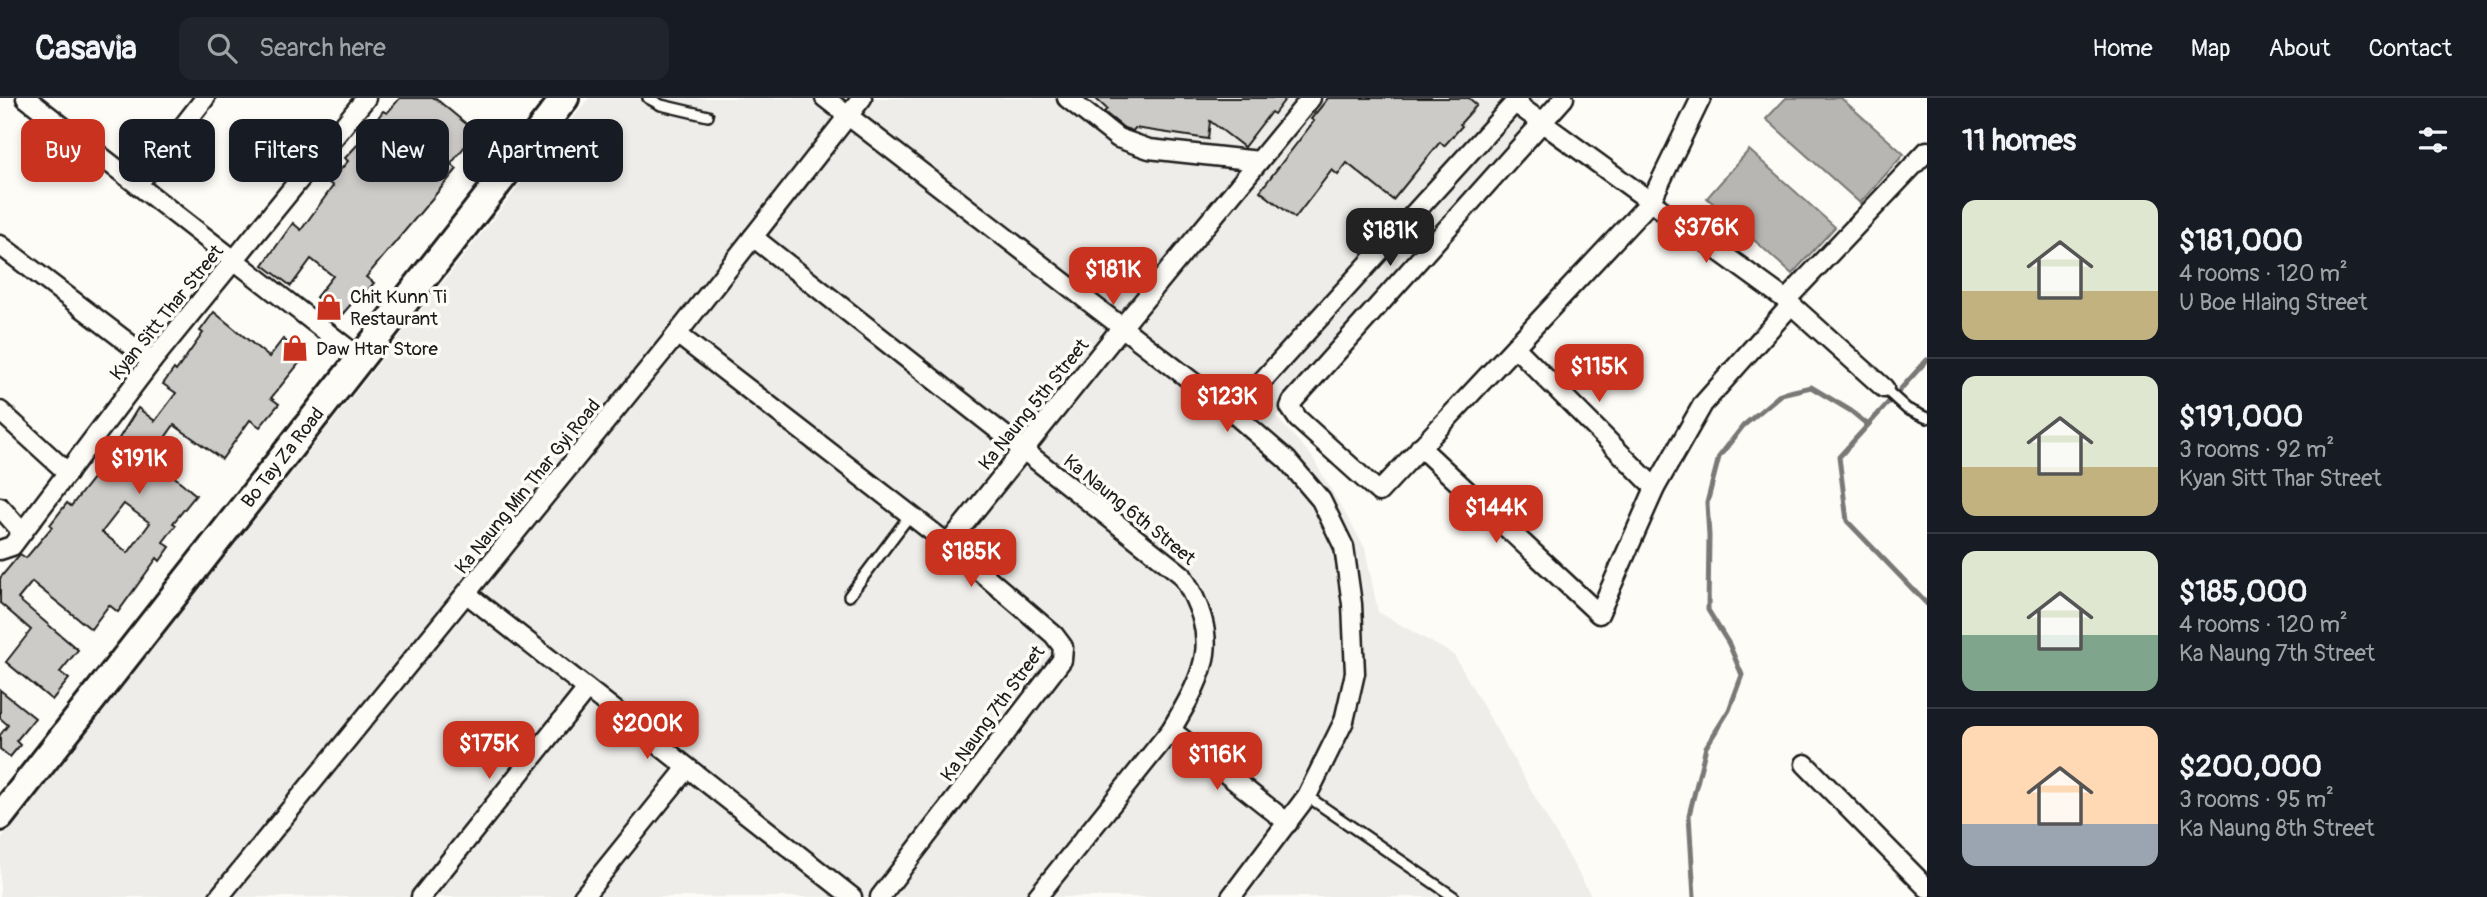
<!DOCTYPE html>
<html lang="en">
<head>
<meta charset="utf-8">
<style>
	body { margin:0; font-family:Pangolin,sans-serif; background:#20242c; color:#f1f3f6; height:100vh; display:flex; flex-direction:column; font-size:26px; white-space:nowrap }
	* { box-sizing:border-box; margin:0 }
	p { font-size:23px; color:#9ea1a6 }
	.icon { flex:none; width:38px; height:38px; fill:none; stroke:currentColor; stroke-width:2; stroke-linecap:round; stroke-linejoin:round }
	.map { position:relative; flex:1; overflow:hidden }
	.side { display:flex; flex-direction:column; background:#171b24; width:560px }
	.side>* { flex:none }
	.hud { position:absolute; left:21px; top:21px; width:665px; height:63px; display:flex; gap:14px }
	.price { position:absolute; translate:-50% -60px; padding:0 16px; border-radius:14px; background:#c8321e; color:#fff; font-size:23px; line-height:46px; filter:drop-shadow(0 2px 4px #0008) }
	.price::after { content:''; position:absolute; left:50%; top:42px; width:21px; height:16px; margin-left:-10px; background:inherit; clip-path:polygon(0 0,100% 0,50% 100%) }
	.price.current { background:#222; color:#fff }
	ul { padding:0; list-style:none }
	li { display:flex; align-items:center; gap:21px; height:175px; padding:0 35px }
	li+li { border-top:2px solid #363941 }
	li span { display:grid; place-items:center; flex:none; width:196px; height:140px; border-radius:14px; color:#555 }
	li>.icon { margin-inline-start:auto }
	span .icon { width:84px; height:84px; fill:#fffc; stroke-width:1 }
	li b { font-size:30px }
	h2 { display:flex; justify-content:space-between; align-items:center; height:84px; padding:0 35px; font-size:30px }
	.pill { padding:0 24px; border-radius:14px; background:#171b24; box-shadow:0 4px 10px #0003; font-size:24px; line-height:63px }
	.pill.current { background:#c8321e; color:#fff }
	header { display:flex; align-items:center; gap:42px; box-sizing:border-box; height:98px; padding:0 35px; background:#171b24; border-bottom:2px solid #363941 }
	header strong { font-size:33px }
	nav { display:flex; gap:38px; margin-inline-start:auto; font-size:24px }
	.search { width:490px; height:63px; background:#20242c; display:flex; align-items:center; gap:18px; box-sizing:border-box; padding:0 24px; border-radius:14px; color:#9ea1a6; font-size:26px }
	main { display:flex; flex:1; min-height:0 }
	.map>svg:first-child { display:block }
	.built { fill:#eeede9 }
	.water { fill:#b7b6b2; stroke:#797876; stroke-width:2 }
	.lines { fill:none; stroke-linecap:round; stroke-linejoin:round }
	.stream { stroke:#797876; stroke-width:5 }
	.building { fill:#cccbc8; stroke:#1c1c1c; stroke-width:2; fill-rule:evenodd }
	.lane-casing { stroke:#1c1c1c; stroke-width:14 }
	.street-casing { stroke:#1c1c1c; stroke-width:23 }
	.secondary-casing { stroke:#1c1c1c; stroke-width:32 }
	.lane { stroke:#fdfcf7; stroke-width:9 }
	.street { stroke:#fdfcf7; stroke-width:18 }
	.secondary { stroke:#fdfcf7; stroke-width:26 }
	.labels { text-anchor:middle; stroke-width:7; stroke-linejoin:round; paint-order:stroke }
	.poi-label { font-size:19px; fill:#1c1c1c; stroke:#fdfcf7; text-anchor:start }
	.street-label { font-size:19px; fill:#1c1c1c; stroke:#fdfcf7 }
</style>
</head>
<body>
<header>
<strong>Casavia</strong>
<div class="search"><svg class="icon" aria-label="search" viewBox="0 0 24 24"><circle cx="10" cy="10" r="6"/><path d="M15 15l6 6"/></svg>Search here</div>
<nav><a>Home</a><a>Map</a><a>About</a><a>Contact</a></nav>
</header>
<main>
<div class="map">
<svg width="1927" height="799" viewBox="0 0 1927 799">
	<rect width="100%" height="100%" fill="#fdfcf7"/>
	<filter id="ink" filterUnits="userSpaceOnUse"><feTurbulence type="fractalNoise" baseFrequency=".0143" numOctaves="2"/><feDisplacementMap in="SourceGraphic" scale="14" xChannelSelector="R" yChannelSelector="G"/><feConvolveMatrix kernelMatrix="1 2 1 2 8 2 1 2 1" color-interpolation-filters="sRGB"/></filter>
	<g filter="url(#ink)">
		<!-- built -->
		<path class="built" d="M589,0H1541L1530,24L1276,319L1311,357L1365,450L1378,514L1454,557L1592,799H0V743Z"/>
		<!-- water -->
		<g class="water">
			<path d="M1786,0H1841L1904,56L1860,105L1766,21Z"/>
			<path d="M1749,52L1835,129L1792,176L1707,100Z"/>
		</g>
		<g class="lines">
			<!-- stream -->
			<g class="stream">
				<path d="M1927,262L1839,359L1847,423L1927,506"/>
				<path d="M1694,799L1689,717L1706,649L1729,612L1742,577L1729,546L1708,512L1709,438L1707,405L1719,359L1743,328L1781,296L1811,289L1851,313L1868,327"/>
			</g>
		</g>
		<!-- building -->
		<g class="building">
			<path d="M400,0H435L476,34L451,66L457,71L366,179L374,185L361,200L359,197L340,219L316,199L333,178L311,161L291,188L263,167L293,125L301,132L333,88L329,85L348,63L345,60L377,26L375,24L383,13L387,15Z"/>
			<path d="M1095,0H1286L1274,16L1271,14L1244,49L1210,23L1208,41L1135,30L1133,33L1124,30L1104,14L1107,11Z"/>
			<path d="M1328,0H1469L1477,7L1460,26L1462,28L1444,48L1440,44L1393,102L1347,65L1338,77L1332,72L1295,120L1260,93L1314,23L1311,21Z"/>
			<path d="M214,214L269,259L283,241L305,258L271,300L279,306L260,329L250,322L222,361L174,327L152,358L153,361L196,397L173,425L176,427L163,444L170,449L160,463L157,460L118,514L109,507L91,531L32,484L18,501L78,552L60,574L69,581L52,602L6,564L31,532L0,505V480L20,456L26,460L52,429L50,427L67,405L71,408L97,375L101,377L118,353L113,350L138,310L155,323L176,295L163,286L174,271L176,273L203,235L200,233ZM124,406L150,425L128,455L102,434Z"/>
			<path d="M0,592L35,620L16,643L20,647L10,659L0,651V637L8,627L0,620Z"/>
		</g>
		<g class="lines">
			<defs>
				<g id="lane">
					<path d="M648,0L661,7L708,18"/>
					<path d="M1884,290L1907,311L1927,320"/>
					<path d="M849,498L910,417"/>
					<path d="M1307,698L1454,799"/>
				</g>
				<g id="street">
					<path d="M26,0L360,260"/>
					<path d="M825,0L1233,315L1287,362L1321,402L1344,449L1352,506L1355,575L1344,623L1307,698L1231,799"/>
					<path d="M1067,0L1118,40L1149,51L1259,63"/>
					<path d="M1564,0L1292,304L1290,309L1298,321L1379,394L1651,103L1701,0"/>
					<path d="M1515,5L1786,202L1884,290"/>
					<path d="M138,86L205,0"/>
					<path d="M753,139L1182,477C1221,542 1208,570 1171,632L1037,799"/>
					<path d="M0,147L152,263"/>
					<path d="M1786,202L1927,53"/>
					<path d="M677,236L948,446L1054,537L1063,549L1062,562L880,799"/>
					<path d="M1515,249L1655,390"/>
					<path d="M0,313L68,375"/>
					<path d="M1233,315L1519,0"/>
					<path d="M1420,349L1599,516L1655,390L1703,306L1791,207"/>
					<path d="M0,409L22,434"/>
					<path d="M948,446L1122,229L1311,0"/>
					<path d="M0,452L12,448L152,263L366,0"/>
					<path d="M467,496L852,799"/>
					<path d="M1171,632L1288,725"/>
					<path d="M1805,666L1927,790"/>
					<path d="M219,799L677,236L862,0"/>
					<path d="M421,799L587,591"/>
					<path d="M583,799L687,670"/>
				</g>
				<path id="secondary" d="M0,719L565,0"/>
			</defs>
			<!-- lane casing -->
			<use href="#lane" class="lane-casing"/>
			<!-- street casing -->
			<use href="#street" class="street-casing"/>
			<!-- secondary casing -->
			<use href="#secondary" class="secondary-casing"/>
			<!-- lane -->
			<use href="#lane" class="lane"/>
			<!-- street -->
			<use href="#street" class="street"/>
			<!-- secondary -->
			<use href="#secondary" class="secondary"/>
		</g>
	</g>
	<!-- icons -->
	<defs>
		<symbol id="shop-bare" viewBox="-9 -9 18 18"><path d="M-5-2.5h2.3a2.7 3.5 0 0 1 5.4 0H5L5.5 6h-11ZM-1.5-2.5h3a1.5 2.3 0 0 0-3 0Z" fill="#c8321e" stroke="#fdfcf7" stroke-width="2.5" paint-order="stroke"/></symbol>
	</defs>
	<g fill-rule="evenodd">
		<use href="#shop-bare" x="310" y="190" width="38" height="38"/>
		<use href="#shop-bare" x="276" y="231" width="38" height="38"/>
	</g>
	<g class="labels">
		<!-- poi labels -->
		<g class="poi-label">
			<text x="350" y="205">Chit Kunn Ti<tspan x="350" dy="22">Restaurant</tspan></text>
			<text x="316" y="257">Daw Htar Store</text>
		</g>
		<!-- street labels -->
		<g class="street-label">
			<text transform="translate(166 214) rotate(-51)" y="7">Kyan Sitt Thar Street</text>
			<text transform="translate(1033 306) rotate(-51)" y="7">Ka Naung 5th Street</text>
			<text transform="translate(282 359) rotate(-52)" y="7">Bo Tay Za Road</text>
			<text transform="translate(527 388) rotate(-51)" y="7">Ka Naung Min Thar Gyi Road</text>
			<text transform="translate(1130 411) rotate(39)" y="7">Ka Naung 6th Street</text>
			<text transform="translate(992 615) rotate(-54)" y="7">Ka Naung 7th Street</text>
		</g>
	</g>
</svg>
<b class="price" style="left:1706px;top:167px">$376K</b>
<b class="price current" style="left:1390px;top:170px">$181K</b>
<b class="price" style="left:1113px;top:209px">$181K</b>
<b class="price" style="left:1599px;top:306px">$115K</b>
<b class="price" style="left:1227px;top:336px">$123K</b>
<b class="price" style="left:139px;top:398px">$191K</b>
<b class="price" style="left:1496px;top:447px">$144K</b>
<b class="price" style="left:971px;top:491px">$185K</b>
<b class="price" style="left:647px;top:663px">$200K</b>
<b class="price" style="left:489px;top:683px">$175K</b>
<b class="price" style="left:1217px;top:694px">$116K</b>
<div class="hud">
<a class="pill current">Buy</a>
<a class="pill">Rent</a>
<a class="pill">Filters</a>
<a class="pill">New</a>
<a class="pill">Apartment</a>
</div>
</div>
<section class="side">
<h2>11 homes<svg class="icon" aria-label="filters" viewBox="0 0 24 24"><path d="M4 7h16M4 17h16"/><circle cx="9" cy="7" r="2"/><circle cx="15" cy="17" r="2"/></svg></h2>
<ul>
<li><span style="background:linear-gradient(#dfe7d0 65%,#c2b280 0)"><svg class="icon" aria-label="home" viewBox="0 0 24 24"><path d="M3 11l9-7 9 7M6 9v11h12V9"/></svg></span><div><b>$181,000</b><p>4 rooms · 120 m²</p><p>U Boe Hlaing Street</p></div></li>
<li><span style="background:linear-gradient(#dfe7d0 65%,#c2b280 0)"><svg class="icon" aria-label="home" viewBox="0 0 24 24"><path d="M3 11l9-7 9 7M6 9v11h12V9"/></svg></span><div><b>$191,000</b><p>3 rooms · 92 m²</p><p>Kyan Sitt Thar Street</p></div></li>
<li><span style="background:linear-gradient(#dfe7d0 60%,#7fa58c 0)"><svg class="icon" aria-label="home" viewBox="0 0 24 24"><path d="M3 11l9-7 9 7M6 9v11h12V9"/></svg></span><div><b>$185,000</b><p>4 rooms · 120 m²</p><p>Ka Naung 7th Street</p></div></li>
<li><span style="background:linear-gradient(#ffd9b3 70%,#9aa5b1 0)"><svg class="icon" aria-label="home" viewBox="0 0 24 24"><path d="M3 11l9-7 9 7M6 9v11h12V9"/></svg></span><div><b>$200,000</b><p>3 rooms · 95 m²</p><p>Ka Naung 8th Street</p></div></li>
</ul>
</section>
</main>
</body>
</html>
